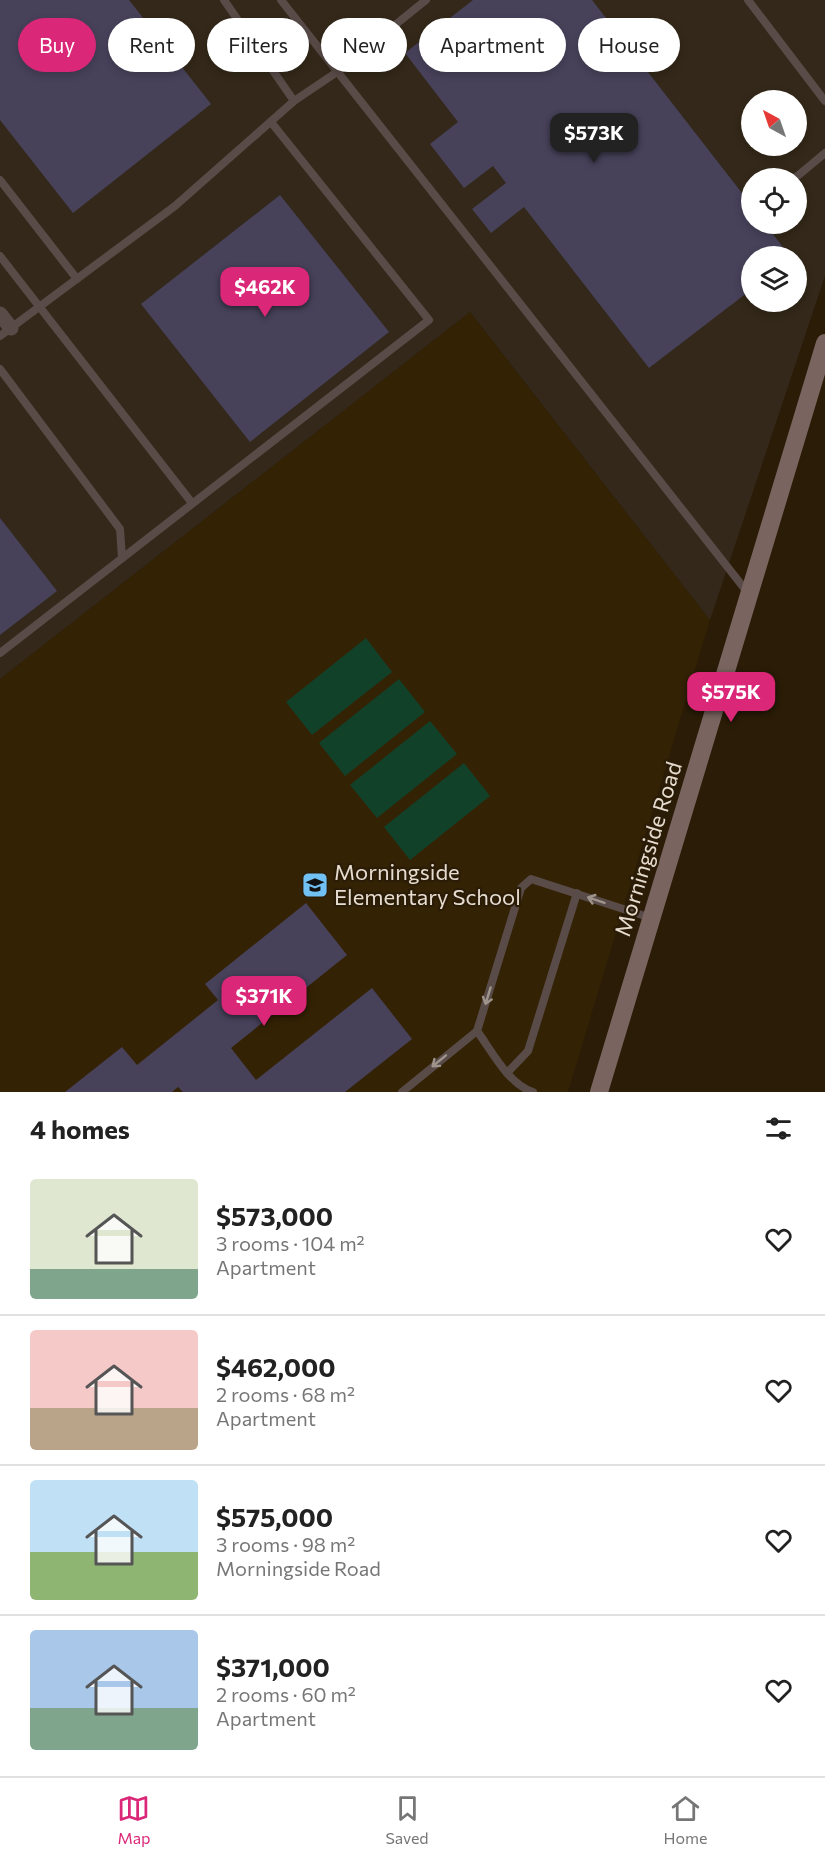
<!DOCTYPE html>
<html lang="en">
<head>
<meta charset="utf-8">
<style>
	body { margin:0; font-family:Commissioner,sans-serif; background:#f2f2f2; color:#222; height:100vh; display:flex; flex-direction:column; font-size:22px; white-space:nowrap }
	* { box-sizing:border-box; margin:0 }
	p { font-size:20px; color:#767676 }
	.icon { flex:none; width:33px; height:33px; fill:none; stroke:currentColor; stroke-width:2; stroke-linecap:round; stroke-linejoin:round }
	.map { position:relative; height:1092px; overflow:hidden }
	.sheet { display:flex; flex-direction:column; background:#fff; flex:1 }
	.sheet>* { flex:none }
	.banner { position:absolute; left:18px; top:18px; width:789px; height:54px; display:flex; gap:12px }
	.needle { width:39px; rotate:320deg }
	.controls { position:absolute; left:741px; top:90px; display:grid; gap:12px }
	.controls a { display:grid; place-items:center; width:66px; height:66px; border-radius:50%; background:#fff; box-shadow:0 3px 9px #0003; font-size:30px }
	.price { position:absolute; translate:-50% -51px; padding:0 14px; border-radius:12px; background:#db2777; color:#fff; font-size:20px; line-height:39px; filter:drop-shadow(0 2px 3px #0008) }
	.price::after { content:''; position:absolute; left:50%; top:36px; width:18px; height:14px; margin-left:-9px; background:inherit; clip-path:polygon(0 0,100% 0,50% 100%) }
	.price.active { background:#222; color:#fff }
	ul { padding:0; list-style:none }
	li { display:flex; align-items:center; gap:18px; height:150px; padding:0 30px }
	li+li { border-top:2px solid #e0e0e0 }
	li span { display:grid; place-items:center; flex:none; width:168px; height:120px; border-radius:6px; color:#555 }
	li>.icon { margin-inline-start:auto }
	span .icon { width:72px; height:72px; fill:#fffc; stroke-width:1 }
	li b { font-size:26px }
	h2 { display:flex; justify-content:space-between; align-items:center; height:72px; padding:0 30px; font-size:26px }
	.chip { padding:0 21px; border-radius:27px; background:#fff; box-shadow:0 3px 9px #0003; font-size:21px; line-height:54px }
	.chip.active { background:#db2777; color:#fff }
	.dock { display:flex; justify-content:space-around; align-items:center; height:84px; border-top:2px solid #e0e0e0; background:#fff; font-size:16px; color:#767676 }
	.dock a { display:grid; justify-items:center; gap:3px }
	.dock .active { color:#db2777 }
	.map>svg:first-child { display:block }
	.built { fill:#342204 }
	.industrial { fill:#332819; fill-rule:evenodd }
	.green { fill:#12412a }
	.building { fill:#47425a }
	.lines { fill:none; stroke-linecap:round; stroke-linejoin:round }
	.lane { stroke:#584b48; stroke-width:8 }
	.street { stroke:#584b48; stroke-width:15 }
	.secondary { stroke:#79645f; stroke-width:18 }
	.oneway { stroke:#9f948c }
	.labels { text-anchor:middle; stroke-width:4.5; stroke-linejoin:round; paint-order:stroke }
	.street-label { font-size:22px; fill:#e6dccf; stroke:#2a1c06 }
	.poi-label { font-size:22px; fill:#e6dccf; stroke:#2a1c06; text-anchor:start }
</style>
</head>
<body>
<div class="map">
<svg width="825" height="1092" viewBox="0 0 825 1092">
	<rect width="100%" height="100%" fill="#2a1c06"/>
	<!-- built -->
	<path class="built" d="M470,312L710,620L568,1092H0V679Z"/>
	<!-- industrial -->
	<path class="industrial" d="M0,0H825V276L710,620L470,312L0,679ZM752,100H796V146H752ZM752,178H796V224H752ZM752,256H796V302H752Z"/>
	<!-- green -->
	<g class="green">
		<path d="M366,638L392,672L312,735L286,702Z"/>
		<path d="M399,679L425,712L345,776L319,743Z"/>
		<path d="M430,721L457,754L377,818L350,785Z"/>
		<path d="M464,763L490,796L410,860L384,827Z"/>
	</g>
	<!-- building -->
	<g class="building">
		<path d="M0,0H129L211,104L73,213L0,120Z"/>
		<path d="M473,0H592L752,206V224H765L790,256H752V289L649,368L524,207L491,233L472,209L506,183L493,166L464,188L430,144L458,122L405,53Z"/>
		<path d="M280,195L389,332L250,442L141,304Z"/>
		<path d="M0,518L57,591L0,635Z"/>
		<path d="M306,903L347,955L231,1048L256,1080L372,988L412,1039L345,1092H183L178,1087L172,1092H65L122,1047L137,1065L218,1000L205,984Z"/>
	</g>
	<g class="lines">
		<!-- lane -->
		<g class="lane">
			<path d="M224,0L294,101"/>
			<path d="M281,0L748,593"/>
			<path d="M748,0L825,101"/>
			<path d="M795,178L825,153"/>
			<path d="M0,180L77,279"/>
			<path d="M0,256L192,503"/>
			<path d="M0,336L175,206L294,101L337,72L426,0"/>
			<path d="M0,369L120,529L122,558"/>
			<path d="M0,653L429,320L271,122"/>
			<path d="M477,1031C492,1051 508,1084 533,1092"/>
			<path d="M507,1073L528,1051L577,893"/>
			<path d="M402,1092L477,1031L521,888L531,879L651,918"/>
		</g>
		<!-- street -->
		<path class="street" d="M0,314L11,328"/>
		<!-- secondary -->
		<path class="secondary" d="M599,1092L825,343"/>
	</g>
	<!-- one-way arrows -->
	<defs><path id="oneway-shaft" d="M-6 0H5M1.5-3L5.5 0L1.5 3" fill="none" stroke-width="1.6" stroke-linecap="round" stroke-linejoin="round" transform="scale(1.5)"/></defs>
	<g class="oneway">
		<use href="#oneway-shaft" transform="translate(596 900) rotate(-161)"/>
		<use href="#oneway-shaft" transform="translate(488 996) rotate(107)"/>
		<use href="#oneway-shaft" transform="translate(439 1061) rotate(141)"/>
	</g>
	<!-- icons -->
	<defs>
		<symbol id="school-square" viewBox="-11 -11 22 22"><rect x="-9" y="-9" width="18" height="18" rx="4" fill="#72c1f5" stroke="#2a1c06"/><path d="M0-5L7-2L0 1L-7-2ZM-4 1L0 2.5L4 1V4Q0 6-4 4Z" fill="#111"/></symbol>
	</defs>
	<g fill-rule="evenodd">
		<use href="#school-square" x="300" y="870" width="30" height="30"/>
	</g>
	<g class="labels">
		<!-- street labels -->
		<g class="street-label">
			<text transform="translate(648 849) rotate(-73)" y="8">Morningside Road</text>
		</g>
		<!-- poi labels -->
		<g class="poi-label">
			<text x="334" y="880">Morningside<tspan x="334" dy="25">Elementary School</tspan></text>
		</g>
	</g>
</svg>
<div class="controls">
<a><svg class="needle" viewBox="-14 -14 28 28"><path d="M0-13l5 13h-10z" fill="#e53935"/><path d="M0 13l5-13h-10z" fill="#767676"/></svg></a>
<a><svg class="icon" aria-label="locate" viewBox="0 0 24 24"><circle cx="12" cy="12" r="6"/><path d="M12 2v4M12 18v4M2 12h4M18 12h4"/></svg></a>
<a><svg class="icon" aria-label="layers" viewBox="0 0 24 24"><path d="M12 4l9 5-9 5-9-5zM3 14l9 5 9-5"/></svg></a>
</div>
<b class="price active" style="left:594px;top:164px">$573K</b>
<b class="price" style="left:265px;top:318px">$462K</b>
<b class="price" style="left:731px;top:723px">$575K</b>
<b class="price" style="left:264px;top:1027px">$371K</b>
<div class="banner">
<a class="chip active">Buy</a>
<a class="chip">Rent</a>
<a class="chip">Filters</a>
<a class="chip">New</a>
<a class="chip">Apartment</a>
<a class="chip">House</a>
</div>
</div>
<section class="sheet">
<h2>4 homes<svg class="icon" aria-label="filters" viewBox="0 0 24 24"><path d="M4 7h16M4 17h16"/><circle cx="9" cy="7" r="2"/><circle cx="15" cy="17" r="2"/></svg></h2>
<ul>
<li><span style="background:linear-gradient(#dfe7d0 75%,#7fa58c 0)"><svg class="icon" aria-label="home" viewBox="0 0 24 24"><path d="M3 11l9-7 9 7M6 9v11h12V9"/></svg></span><div><b>$573,000</b><p>3 rooms · 104 m²</p><p>Apartment</p></div><svg class="icon" aria-label="heart" viewBox="0 0 24 24"><path d="M12 20l-8-8c-3-5 5-10 8-4 3-6 11-1 8 4z"/></svg></li>
<li><span style="background:linear-gradient(#f6c9c9 65%,#b9a48a 0)"><svg class="icon" aria-label="home" viewBox="0 0 24 24"><path d="M3 11l9-7 9 7M6 9v11h12V9"/></svg></span><div><b>$462,000</b><p>2 rooms · 68 m²</p><p>Apartment</p></div><svg class="icon" aria-label="heart" viewBox="0 0 24 24"><path d="M12 20l-8-8c-3-5 5-10 8-4 3-6 11-1 8 4z"/></svg></li>
<li><span style="background:linear-gradient(#bfe0f5 60%,#8fb573 0)"><svg class="icon" aria-label="home" viewBox="0 0 24 24"><path d="M3 11l9-7 9 7M6 9v11h12V9"/></svg></span><div><b>$575,000</b><p>3 rooms · 98 m²</p><p>Morningside Road</p></div><svg class="icon" aria-label="heart" viewBox="0 0 24 24"><path d="M12 20l-8-8c-3-5 5-10 8-4 3-6 11-1 8 4z"/></svg></li>
<li><span style="background:linear-gradient(#a9c7e8 65%,#7fa58c 0)"><svg class="icon" aria-label="home" viewBox="0 0 24 24"><path d="M3 11l9-7 9 7M6 9v11h12V9"/></svg></span><div><b>$371,000</b><p>2 rooms · 60 m²</p><p>Apartment</p></div><svg class="icon" aria-label="heart" viewBox="0 0 24 24"><path d="M12 20l-8-8c-3-5 5-10 8-4 3-6 11-1 8 4z"/></svg></li>
</ul>
</section>
<nav class="dock">
<a class="active"><svg class="icon" aria-label="map" viewBox="0 0 24 24"><path d="M3 6l6-2 6 2 6-2v14l-6 2-6-2-6 2zM9 4v14M15 6v14"/></svg>Map</a>
<a><svg class="icon" aria-label="saved" viewBox="0 0 24 24"><path d="M7 4h10v16l-5-4-5 4z"/></svg>Saved</a>
<a><svg class="icon" aria-label="home" viewBox="0 0 24 24"><path d="M3 11l9-7 9 7M6 9v11h12V9"/></svg>Home</a>
</nav>
</body>
</html>
